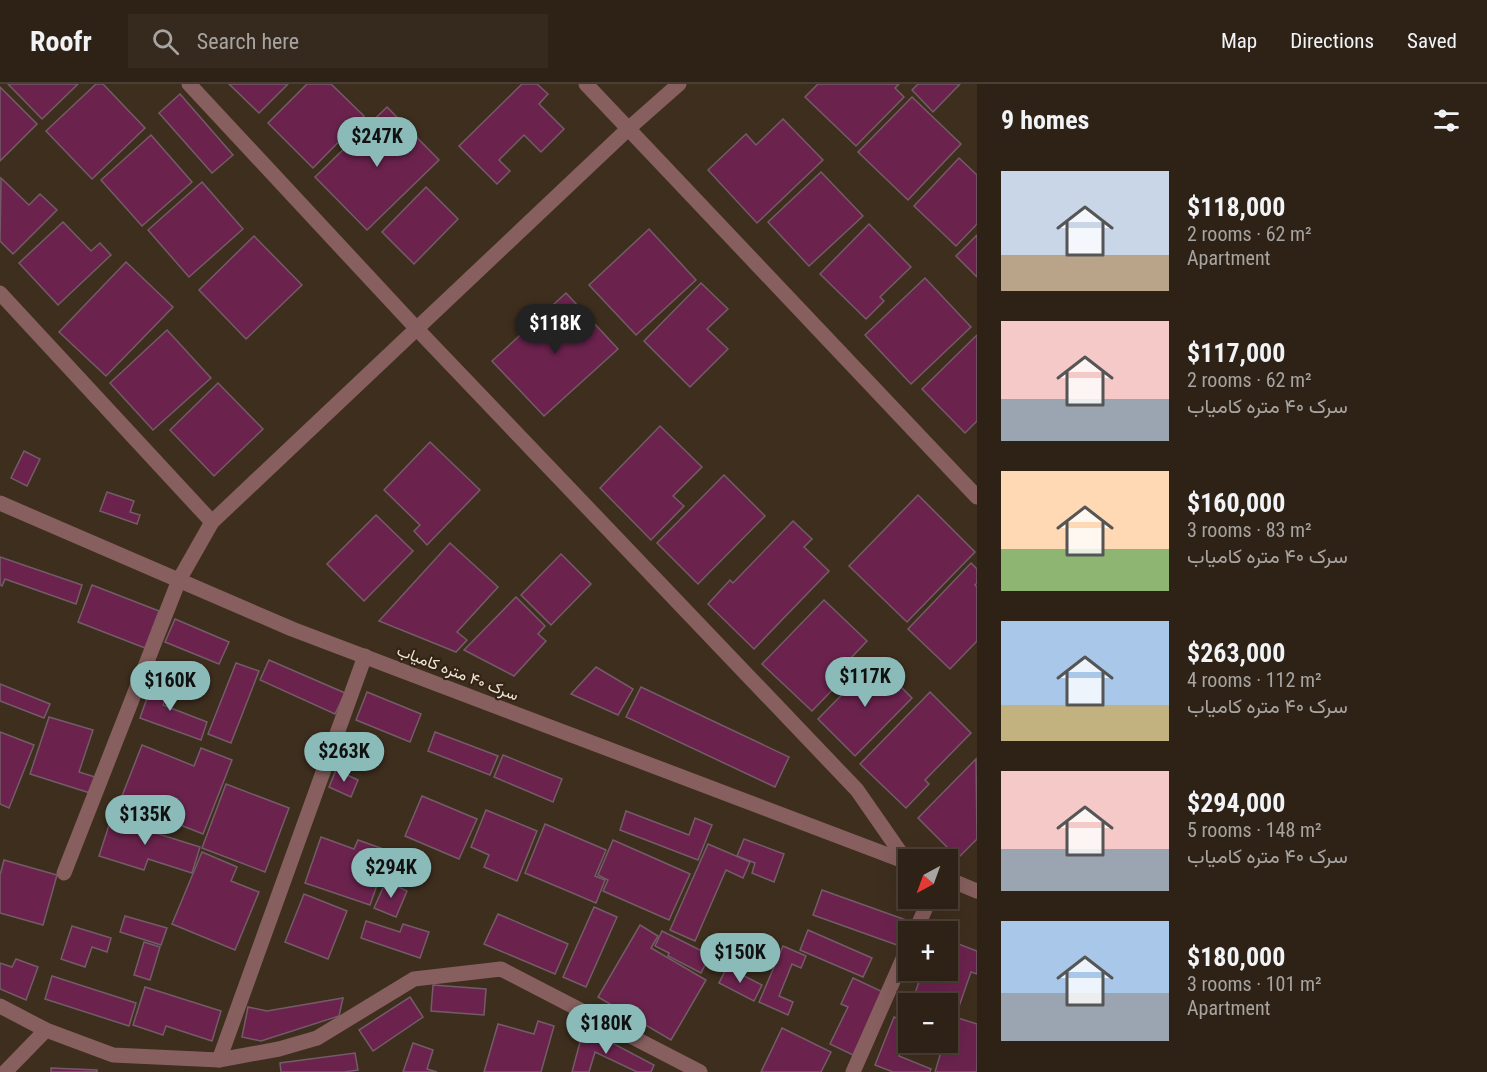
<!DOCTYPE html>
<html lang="en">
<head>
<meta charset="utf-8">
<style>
	body { margin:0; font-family:"Roboto Condensed",Vazirmatn,sans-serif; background:#362a1f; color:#f1f3f6; height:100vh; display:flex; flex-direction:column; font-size:22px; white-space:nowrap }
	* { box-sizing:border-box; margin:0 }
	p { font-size:20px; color:#a7a4a1 }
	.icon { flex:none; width:33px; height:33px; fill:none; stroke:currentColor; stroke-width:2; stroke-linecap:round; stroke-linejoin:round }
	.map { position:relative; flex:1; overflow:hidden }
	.drawer { display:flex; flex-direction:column; background:#2e2216; width:510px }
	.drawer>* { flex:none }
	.needle { width:39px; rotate:221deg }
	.controls { position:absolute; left:898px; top:765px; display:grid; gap:12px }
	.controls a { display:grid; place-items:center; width:60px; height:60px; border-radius:0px; background:#2e2216; box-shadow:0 6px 24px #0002,0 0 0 2px #493f35; font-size:30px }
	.price { position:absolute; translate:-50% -51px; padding:0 14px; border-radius:21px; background:#8bbbb9; color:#111; font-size:20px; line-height:39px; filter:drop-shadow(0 2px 3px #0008) }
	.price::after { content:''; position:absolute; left:50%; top:36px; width:18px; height:14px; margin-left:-9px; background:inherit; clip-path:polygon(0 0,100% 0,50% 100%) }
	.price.selected { background:#222; color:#fff }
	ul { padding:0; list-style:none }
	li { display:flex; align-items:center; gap:18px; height:150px; padding:0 24px }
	li span { display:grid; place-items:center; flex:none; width:168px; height:120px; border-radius:0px; color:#555 }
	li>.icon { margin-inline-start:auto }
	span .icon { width:72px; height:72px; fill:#fffc; stroke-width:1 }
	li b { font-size:26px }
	h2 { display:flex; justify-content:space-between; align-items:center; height:72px; padding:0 24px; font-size:26px }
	header { display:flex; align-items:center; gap:36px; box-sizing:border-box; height:84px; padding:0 30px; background:#2e2216; border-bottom:2px solid #493f35 }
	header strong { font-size:28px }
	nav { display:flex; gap:33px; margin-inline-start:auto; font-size:21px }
	.search { width:420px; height:54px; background:#362a1f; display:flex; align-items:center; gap:15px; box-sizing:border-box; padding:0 21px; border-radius:0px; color:#a7a4a1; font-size:22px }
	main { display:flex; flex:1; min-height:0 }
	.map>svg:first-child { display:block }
	.building { fill:#6b234e; stroke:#735c67; stroke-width:1.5 }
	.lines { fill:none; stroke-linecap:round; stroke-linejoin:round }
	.minor { stroke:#865f5e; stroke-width:15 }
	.labels { text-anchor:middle; stroke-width:4.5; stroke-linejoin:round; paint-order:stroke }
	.street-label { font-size:16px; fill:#eee4d9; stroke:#332414 }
</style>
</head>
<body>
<header>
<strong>Roofr</strong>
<div class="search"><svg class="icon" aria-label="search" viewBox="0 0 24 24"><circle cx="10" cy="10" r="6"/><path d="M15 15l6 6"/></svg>Search here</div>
<nav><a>Map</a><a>Directions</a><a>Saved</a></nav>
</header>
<main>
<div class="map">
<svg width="977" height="988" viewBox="0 0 977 988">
	<rect width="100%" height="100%" fill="#3e2e1e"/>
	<!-- building -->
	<g class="building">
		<path d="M8,0H78L42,35Z"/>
		<path d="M96,0H103L145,44L92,95L46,47Z"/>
		<path d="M229,0H288L259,29Z"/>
		<path d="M307,0H331L364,32L313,84L268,39Z"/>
		<path d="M522,0H537L548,10L539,20L564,45L541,68L524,51L499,76L510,87L497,100L459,62Z"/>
		<path d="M818,0H899L895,4L904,13L856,62L805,13Z"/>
		<path d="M918,0H960L933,28L912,6Z"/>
		<path d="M0,3L37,40L0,77Z"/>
		<path d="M180,10L233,71L212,89L159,29Z"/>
		<path d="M912,13L961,60L908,116L858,68Z"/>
		<path d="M387,23L439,76L367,146L315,93Z"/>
		<path d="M783,35L823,76L757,139L708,86L746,50L756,61Z"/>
		<path d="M151,51L192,98L142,142L101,96Z"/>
		<path d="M959,74L977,91V140L956,162L914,122Z"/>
		<path d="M821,88L863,132L809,182L768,138Z"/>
		<path d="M1,94L29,121L40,110L57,126L13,170L0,157Z"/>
		<path d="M202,98L243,145L189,193L148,146Z"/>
		<path d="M426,103L458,135L414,180L382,148Z"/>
		<path d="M63,138L91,167L100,159L111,171L58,221L19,179Z"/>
		<path d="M869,140L911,183L880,213L884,217L866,235L820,190Z"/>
		<path d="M649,145L696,196L636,251L589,201Z"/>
		<path d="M977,151V193L956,172Z"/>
		<path d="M254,152L302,201L246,255L199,206Z"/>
		<path d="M126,178L173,223L106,292L59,248Z"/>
		<path d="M925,194L971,243L911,300L865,251Z"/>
		<path d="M701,199L728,225L707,245L728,265L690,303L644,257Z"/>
		<path d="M566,209L618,265L544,332L492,277Z"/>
		<path d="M167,246L211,294L153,346L110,299Z"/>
		<path d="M977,251V337L965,349L922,305Z"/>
		<path d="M218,299L263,345L214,392L170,346Z"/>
		<path d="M660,342L702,383L673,412L684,422L651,456L600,404Z"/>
		<path d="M430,358L480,406L427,461L414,447L420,441L384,406Z"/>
		<path d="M24,367L40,375L27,402L11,394Z"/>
		<path d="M724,391L765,432L698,500L657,459Z"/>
		<path d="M107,408L134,417L130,428L140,431L137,440L100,427Z"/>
		<path d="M918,411L975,468L907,538L849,482Z"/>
		<path d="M376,431L413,467L364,517L327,480Z"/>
		<path d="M793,437L812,455L804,463L829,487L754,565L708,520L730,496L733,499Z"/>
		<path d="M450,459L498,503L457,548L467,556L456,568L379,537Z"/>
		<path d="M561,470L591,500L551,541L521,511Z"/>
		<path d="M0,473L82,501L76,520L5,495L2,502L0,501Z"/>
		<path d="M971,479L977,485V499L975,501L977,503V557L950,585L908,545Z"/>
		<path d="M92,501L159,527L145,564L78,538Z"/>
		<path d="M516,513L545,542L538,550L546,557L514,592L464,566Z"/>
		<path d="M824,516L867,557L833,593L839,599L812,627L762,580Z"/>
		<path d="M175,535L229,558L219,580L165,558Z"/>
		<path d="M269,576L345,609L335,630L260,596Z"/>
		<path d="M875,577L912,614L855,672L818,635Z"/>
		<path d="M236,579L259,587L231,659L208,650Z"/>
		<path d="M596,583L633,605L618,631L571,610Z"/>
		<path d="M155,591L172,597L163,621L207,638L201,656L140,634Z"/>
		<path d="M0,600L50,620L44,634L0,617Z"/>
		<path d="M641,603L789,673L775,703L626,633Z"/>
		<path d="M367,608L421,630L410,658L356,636Z"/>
		<path d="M930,608L971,649L925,696L929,700L906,724L860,680Z"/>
		<path d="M49,633L93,646L79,688L95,693L90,709L30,690Z"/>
		<path d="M0,648L34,661L9,724L0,720Z"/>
		<path d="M435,648L498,672L490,691L428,667Z"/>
		<path d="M142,661L194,682L201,664L232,676L203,750L120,717Z"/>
		<path d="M503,671L562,695L553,718L494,693Z"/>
		<path d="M976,675L977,755L958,774L918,734Z"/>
		<path d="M336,686L358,696L351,713L329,703Z"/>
		<path d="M226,700L289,724L265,788L202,764Z"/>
		<path d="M422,712L477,735L459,775L405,752Z"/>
		<path d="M486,726L537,747L517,797L484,783L489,771L471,763Z"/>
		<path d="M626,727L689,751L695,734L712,741L698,776L620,746Z"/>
		<path d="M113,729L154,742L152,748L200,763L192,789L148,775L144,786L99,772Z"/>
		<path d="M545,740L606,766L595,792L605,796L596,819L525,789Z"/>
		<path d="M321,753L354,765L358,756L389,767L370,821L305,799Z"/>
		<path d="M744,755L784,770L774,798L752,789L755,779L737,772Z"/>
		<path d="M613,756L690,790L669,836L603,807L608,796L598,791Z"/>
		<path d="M708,760L750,778L743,794L726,786L695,857L670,846Z"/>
		<path d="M202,768L237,783L231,797L259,808L235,866L172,840Z"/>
		<path d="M4,776L57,791L43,841L0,829V791Z"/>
		<path d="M386,797L407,807L396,833L374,824Z"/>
		<path d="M822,806L906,836L897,861L813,831Z"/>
		<path d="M304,810L347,827L328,875L285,858Z"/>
		<path d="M594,823L617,833L586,903L563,893Z"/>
		<path d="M498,830L568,860L555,890L484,860Z"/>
		<path d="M125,832L167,844L161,861L120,848Z"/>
		<path d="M366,837L400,848L403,840L429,848L420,874L361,854Z"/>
		<path d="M640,841L658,852L651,864L706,896L671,956L598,913Z"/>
		<path d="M72,842L111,854L107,868L92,863L85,883L61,875Z"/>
		<path d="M808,846L872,874L863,893L800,866Z"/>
		<path d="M662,847L710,871L701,889L668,872L669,869L655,862Z"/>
		<path d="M948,856L977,867V890L971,888L956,931L948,928V920H925L913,915L923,886H948Z"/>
		<path d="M144,858L160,863L150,896L134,891Z"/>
		<path d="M783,862L806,872L801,884L792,880L779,912L793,918L788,931L759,918Z"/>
		<path d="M16,875L38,883L26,916L0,905V879L12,883Z"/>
		<path d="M727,883L762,901L754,917L719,899Z"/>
		<path d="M52,892L136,919L129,942L45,915Z"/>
		<path d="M853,894L883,908L853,971L830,960L848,923L841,920Z"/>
		<path d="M433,901L486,905L484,931L431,927Z"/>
		<path d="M145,903L221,927L212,957L166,942L163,951L133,941Z"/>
		<path d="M410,913L423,933L373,967L359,946Z"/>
		<path d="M343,914L339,932L261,957L242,953L248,923L267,927Z"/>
		<path d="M952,932L977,940V988H935L944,958H948V945Z"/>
		<path d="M894,933L909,939V948L899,972L931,985L930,988H893L875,981Z"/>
		<path d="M538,937L554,942L541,988H484L498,940L534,950Z"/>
		<path d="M782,944L831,968L821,988H761Z"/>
		<path d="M583,947L599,952L654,981L651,988H637L595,968L589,988H572Z"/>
		<path d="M413,959L433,966L427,985L437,988H403Z"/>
		<path d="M355,969L358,986L344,988H281L280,979Z"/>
		<path d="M51,984L97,986V988H51Z"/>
	</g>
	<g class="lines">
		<!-- minor -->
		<g class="minor">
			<path d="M189,0L417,245L857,706L907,778"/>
			<path d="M586,0L977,413"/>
			<path d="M0,209L212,438"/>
			<path d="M0,419L292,545L909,779"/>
			<path d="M64,789L179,496L212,438L628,45L679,0"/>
			<path d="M948,795L977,807"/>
			<path d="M915,848L930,814"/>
			<path d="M0,922L46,946L113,971L219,976L279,965L317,954L414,895L501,885L700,988"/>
			<path d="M219,976L365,572"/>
			<path d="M5,988L46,946"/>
			<path d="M853,988L909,861"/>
		</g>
	</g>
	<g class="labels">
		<!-- street labels -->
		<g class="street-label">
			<text transform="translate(458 588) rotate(21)" y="6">سرک ۴۰ متره کامیاب</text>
		</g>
	</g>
</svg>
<div class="controls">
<a><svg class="needle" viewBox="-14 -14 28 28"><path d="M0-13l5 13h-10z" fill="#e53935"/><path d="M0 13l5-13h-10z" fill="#a7a4a1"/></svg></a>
<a>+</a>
<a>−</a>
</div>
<b class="price" style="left:377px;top:84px">$247K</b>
<b class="price selected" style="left:555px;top:271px">$118K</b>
<b class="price" style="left:865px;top:624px">$117K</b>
<b class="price" style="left:170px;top:628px">$160K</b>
<b class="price" style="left:344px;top:699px">$263K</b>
<b class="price" style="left:145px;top:762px">$135K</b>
<b class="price" style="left:391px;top:815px">$294K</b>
<b class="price" style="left:740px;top:900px">$150K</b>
<b class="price" style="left:606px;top:971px">$180K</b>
</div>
<section class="drawer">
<h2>9 homes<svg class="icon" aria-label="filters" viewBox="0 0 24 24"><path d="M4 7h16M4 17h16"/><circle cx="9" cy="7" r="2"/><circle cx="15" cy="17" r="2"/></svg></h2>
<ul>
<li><span style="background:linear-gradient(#c9d6e8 70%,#b9a48a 0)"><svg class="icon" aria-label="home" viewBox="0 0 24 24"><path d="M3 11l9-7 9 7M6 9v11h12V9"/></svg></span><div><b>$118,000</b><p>2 rooms · 62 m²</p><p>Apartment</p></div></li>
<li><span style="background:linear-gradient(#f6c9c9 65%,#9aa5b1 0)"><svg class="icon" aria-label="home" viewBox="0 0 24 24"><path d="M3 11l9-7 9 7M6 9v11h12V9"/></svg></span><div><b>$117,000</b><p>2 rooms · 62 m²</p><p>سرک ۴۰ متره کامیاب</p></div></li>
<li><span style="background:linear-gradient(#ffd9b3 65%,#8fb573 0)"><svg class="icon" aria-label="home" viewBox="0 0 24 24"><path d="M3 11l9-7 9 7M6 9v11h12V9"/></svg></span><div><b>$160,000</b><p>3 rooms · 83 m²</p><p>سرک ۴۰ متره کامیاب</p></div></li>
<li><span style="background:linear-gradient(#a9c7e8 70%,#c2b280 0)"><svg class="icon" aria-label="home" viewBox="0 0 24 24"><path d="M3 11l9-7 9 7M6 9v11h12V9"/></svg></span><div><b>$263,000</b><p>4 rooms · 112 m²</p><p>سرک ۴۰ متره کامیاب</p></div></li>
<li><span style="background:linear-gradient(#f6c9c9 65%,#9aa5b1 0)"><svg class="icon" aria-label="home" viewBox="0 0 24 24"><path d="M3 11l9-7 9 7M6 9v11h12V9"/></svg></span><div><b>$294,000</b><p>5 rooms · 148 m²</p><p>سرک ۴۰ متره کامیاب</p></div></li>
<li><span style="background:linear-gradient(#a9c7e8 60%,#9aa5b1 0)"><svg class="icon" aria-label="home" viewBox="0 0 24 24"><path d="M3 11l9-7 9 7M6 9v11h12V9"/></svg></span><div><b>$180,000</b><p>3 rooms · 101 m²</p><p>Apartment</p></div></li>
</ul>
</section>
</main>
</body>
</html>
